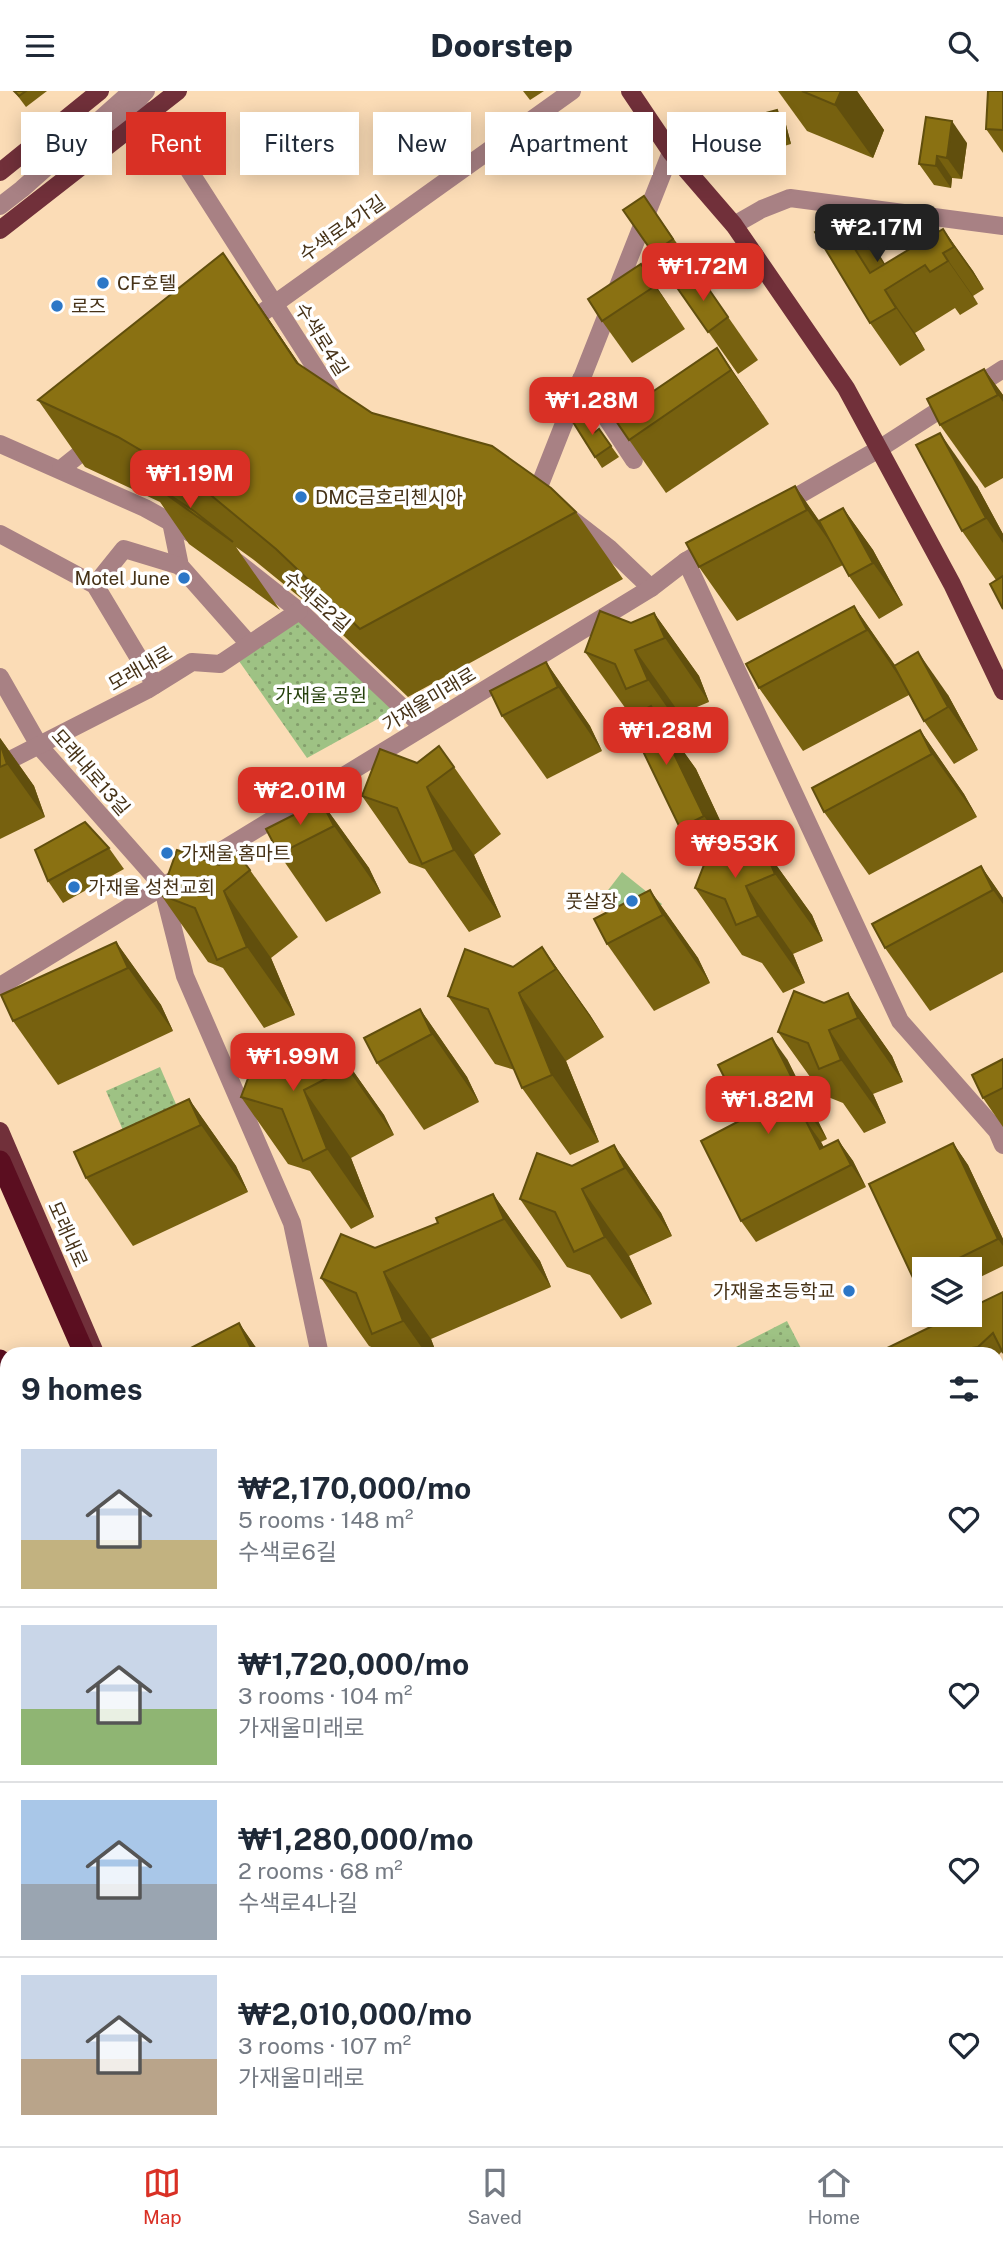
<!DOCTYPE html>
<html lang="en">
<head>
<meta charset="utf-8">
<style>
	body { margin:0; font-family:"Public Sans","Noto Sans KR",sans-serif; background:#f6f6f7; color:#1f2937; height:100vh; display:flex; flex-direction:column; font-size:26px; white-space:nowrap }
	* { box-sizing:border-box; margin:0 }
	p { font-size:23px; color:#747a83 }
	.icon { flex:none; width:38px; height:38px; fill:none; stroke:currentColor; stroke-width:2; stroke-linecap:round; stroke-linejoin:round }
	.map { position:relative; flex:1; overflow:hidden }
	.details { position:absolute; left:0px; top:1256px; width:1004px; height:800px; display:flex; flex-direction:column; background:#fff; border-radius:21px 21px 0 0; box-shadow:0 4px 18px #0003 }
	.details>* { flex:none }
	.guide { position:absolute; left:21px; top:21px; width:962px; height:63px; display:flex; gap:14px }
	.controls { position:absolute; left:912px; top:1166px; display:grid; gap:14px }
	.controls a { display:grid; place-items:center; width:70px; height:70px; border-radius:0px; background:#fff; box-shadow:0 4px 18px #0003; font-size:35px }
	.price { position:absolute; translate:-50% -60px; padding:0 16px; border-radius:14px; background:#d93025; color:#fff; font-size:23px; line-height:46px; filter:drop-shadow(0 2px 4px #0008) }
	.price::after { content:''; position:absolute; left:50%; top:42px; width:21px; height:16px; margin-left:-10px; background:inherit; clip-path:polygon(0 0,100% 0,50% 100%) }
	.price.active { background:#222; color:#fff }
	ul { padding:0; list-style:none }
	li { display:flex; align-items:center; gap:21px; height:175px; padding:0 21px }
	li+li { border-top:2px solid #e0e1e3 }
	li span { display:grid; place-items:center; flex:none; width:196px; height:140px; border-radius:0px; color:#555 }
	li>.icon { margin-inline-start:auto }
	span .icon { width:84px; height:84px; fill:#fffc; stroke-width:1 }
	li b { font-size:30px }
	h2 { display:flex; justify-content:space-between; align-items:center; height:84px; padding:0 21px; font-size:30px }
	.pill { padding:0 24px; border-radius:0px; background:#fff; box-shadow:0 4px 18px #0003; font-size:24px; line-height:63px }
	.pill.active { background:#d93025; color:#fff }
	header { display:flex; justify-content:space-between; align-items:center; height:91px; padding:0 21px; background:#fff; font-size:32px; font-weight:800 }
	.tab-bar { display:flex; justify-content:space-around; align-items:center; height:98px; border-top:2px solid #e0e1e3; background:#fff; font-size:19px; color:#747a83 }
	.tab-bar a { display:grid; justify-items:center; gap:4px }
	.tab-bar .active { color:#d93025 }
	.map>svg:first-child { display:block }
	.grass { fill:#9ec284 }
	.park { fill:url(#park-dots) }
	.pier { fill:#fbdcb6 }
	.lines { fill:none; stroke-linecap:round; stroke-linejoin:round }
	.minor { stroke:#a88184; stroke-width:18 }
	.major { stroke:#71303a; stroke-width:18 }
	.highway { stroke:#5b0e20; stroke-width:21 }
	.wall { fill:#77610f }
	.shaded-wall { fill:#614f0d }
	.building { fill:#8a7112; stroke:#614f0d; stroke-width:2 }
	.poi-dot { fill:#2c77c7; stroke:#fff; stroke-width:2.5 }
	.labels { text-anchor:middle; stroke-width:7; stroke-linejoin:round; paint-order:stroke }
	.street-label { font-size:19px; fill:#463217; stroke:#fff }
	.poi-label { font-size:19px; fill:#463217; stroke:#fff; text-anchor:start }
	.park-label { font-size:19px; fill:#26410d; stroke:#fff }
</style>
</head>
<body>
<header><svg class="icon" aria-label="menu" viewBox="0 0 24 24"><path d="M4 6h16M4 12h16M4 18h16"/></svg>Doorstep<svg class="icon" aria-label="search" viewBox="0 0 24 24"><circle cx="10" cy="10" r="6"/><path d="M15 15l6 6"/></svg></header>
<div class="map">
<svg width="1003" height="2055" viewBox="0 0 1003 2055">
	<defs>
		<pattern id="park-dots" width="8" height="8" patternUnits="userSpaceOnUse" patternTransform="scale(1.75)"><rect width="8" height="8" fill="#9ec284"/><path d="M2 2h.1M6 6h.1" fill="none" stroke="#839e6b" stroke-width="1.8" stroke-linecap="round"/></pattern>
	</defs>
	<rect width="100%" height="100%" fill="#fbdcb6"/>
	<!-- grass -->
	<path class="grass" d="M622,781L662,813L642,839L602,807Z"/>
	<!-- park -->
	<g class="park">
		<path d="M303,523L403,614L307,667L234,563Z"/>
		<path d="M160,976L182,1027L128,1051L106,1000Z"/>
		<path d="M787,1230L804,1263H722Z"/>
	</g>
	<!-- pier -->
	<path class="pier" d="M0,1255L7,1265V1380L0,1369Z"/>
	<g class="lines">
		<!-- minor -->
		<g class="minor">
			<path d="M151,20L336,309"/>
			<path d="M85,66L146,0"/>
			<path d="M0,115L22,98L132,0"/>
			<path d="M734,134L762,118L790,107L1003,135"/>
			<path d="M245,234L572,0"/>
			<path d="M581,288L634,369"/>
			<path d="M0,353L145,417L196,445"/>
			<path d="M61,378L96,350"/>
			<path d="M535,406L671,61"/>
			<path d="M780,415L879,358L1003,278"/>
			<path d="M573,429L609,457L651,497"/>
			<path d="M171,431L180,475L249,553"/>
			<path d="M0,443L95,494L155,594"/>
			<path d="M686,470L900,930L997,1040L1003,1054"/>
			<path d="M237,471L303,523L423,636"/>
			<path d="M95,494L124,458L180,475"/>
			<path d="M0,586L40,656L162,794L185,885L292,1132L320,1264"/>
			<path d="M0,674L147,599L192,571L220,573L299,520"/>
			<path d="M0,895L651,497L686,470L713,454"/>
			<path d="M0,1522L7,1538"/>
			<path d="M0,1572L7,1588"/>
			<path d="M998,1738L1003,1736"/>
			<path d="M998,1771L1003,1791"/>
			<path d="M0,1879L7,1878"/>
			<path d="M208,2049L211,2055"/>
			<path d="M567,2049L571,2055"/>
		</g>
		<!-- major -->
		<g class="major">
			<path d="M630,0L671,61L734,134L846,297L952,493L1003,600"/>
			<path d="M0,81L100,0"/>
			<path d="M0,139L178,0"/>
			<path d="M0,1040L96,1264"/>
			<path d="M998,1428L1003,1425"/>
			<path d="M440,2049L443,2055"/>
		</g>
		<!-- highway -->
		<g class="highway">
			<path d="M0,1070L85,1264"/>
			<path d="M0,1269L7,1285"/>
			<path d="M0,1355L7,1372"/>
			<path d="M0,1549L7,1565"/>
			<path d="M278,2049L281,2055"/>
			<path d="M313,2049L315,2055"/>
			<path d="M340,2049L342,2055"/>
		</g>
	</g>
	<!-- wall -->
	<g class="wall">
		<path d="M14,0H47L26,16Z"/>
		<path d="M523,0H544L530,9Z"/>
		<path d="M778,0H857L884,39L873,67L807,40Z"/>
		<path d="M1003,0V62L986,38Z"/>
		<path d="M785,30L791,53L753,64L746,53Z"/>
		<path d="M967,52L962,88L952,87L951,97L934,94L919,73Z"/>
		<path d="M644,105L758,269L738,283L653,162Z"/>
		<path d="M849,120L885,173L943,138L973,180L984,198L973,205L978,213L960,224L955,217L915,242L925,259L900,275L870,232L815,141Z"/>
		<path d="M223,162L300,274L372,322L576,421L623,488L408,606L324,526L254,469L236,456L280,519L189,453L160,411L85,376L38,309Z"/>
		<path d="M641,173L685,238L632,272L602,230Z"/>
		<path d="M717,257L769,333L666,402L614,327Z"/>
		<path d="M984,278L1003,304V387L985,397L940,334Z"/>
		<path d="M599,338L619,366L602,377L595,366V340Z"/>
		<path d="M795,395L819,430L843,417L873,459L903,514L879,528L849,485L843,474L737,530L699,476Z"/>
		<path d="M977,395L1003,443V518L996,489L962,440Z"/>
		<path d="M854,515L895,574L948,604L978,659L954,673L924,630L909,604L803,660L759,597Z"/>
		<path d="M654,522L699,585L709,611L680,623L692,652L681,657L696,678L737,766L741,767L764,757L812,824L823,850L793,863L805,892L783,902L762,872L742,864L695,797L704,773L680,737L631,625L585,561L631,532Z"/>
		<path d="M546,571L590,635L602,660L547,688L502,625Z"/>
		<path d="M920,639L964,703L977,726L869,784L824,721Z"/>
		<path d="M0,647L34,695L45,726L0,748Z"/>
		<path d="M417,672L454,676L501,743L474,764L501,826L469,841L425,778L409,772L362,705Z"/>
		<path d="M321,710L369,777L381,802L326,831L279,763Z"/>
		<path d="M109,757L124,778L63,812L48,790Z"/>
		<path d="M219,774L250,779L298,846L271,867L295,924L264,937L223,877L208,871L161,804Z"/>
		<path d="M981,775L1003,807V881L930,920L885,857Z"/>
		<path d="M650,799L698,867L710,892L654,920L607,853Z"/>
		<path d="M116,851L161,914L173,940L58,994L13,930Z"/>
		<path d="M542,856L590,924L604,946L566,970L599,1051L570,1064L522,997L515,979L495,973L448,905L513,876Z"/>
		<path d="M848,902L892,965L903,991L873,1003L886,1032L864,1042L843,1012L823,1004L778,941L824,912Z"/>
		<path d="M420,918L467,986L479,1011L424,1039L377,972Z"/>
		<path d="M337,957L384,1024L394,1044L351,1067L374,1126L351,1138L310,1080L288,1073L241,1006L302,973Z"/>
		<path d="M787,968L827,1048L821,1051L824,1056L838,1049L853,1070L866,1096L756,1151L741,1130L745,1027Z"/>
		<path d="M1003,968V1036L983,1007Z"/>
		<path d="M189,1008L236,1075L248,1101L133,1155L86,1087Z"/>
		<path d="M953,1052L968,1074L1003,1148V1175L970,1191V1178H924V1202L914,1189Z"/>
		<path d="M614,1054L661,1122L672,1145L629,1165L652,1213L621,1228L590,1184L567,1176L520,1108L572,1075Z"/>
		<path d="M493,1103L540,1170L551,1196L431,1248L437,1264H386L385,1262L369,1255L321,1187L375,1157L438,1132Z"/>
		<path d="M1003,1201L1002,1260L998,1265V1264H873Z"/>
		<path d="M239,1232L261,1264H184Z"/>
		<path d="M998,1492L1003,1496V1665L999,1659H998Z"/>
		<path d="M670,2049L673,2055H605Z"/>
	</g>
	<!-- shaded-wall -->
	<g class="shaded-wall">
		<path d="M841,0H857L884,39L873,67L835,14Z"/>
		<path d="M777,19L785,30L791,53L784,42Z"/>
		<path d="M952,30L967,52L962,88L947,67Z"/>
		<path d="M937,65L952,87L951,97L936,75Z"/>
		<path d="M849,120L879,163L897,193L868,150Z"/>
		<path d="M943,138L973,180L984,198L954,156Z"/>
		<path d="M223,162L270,230L344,340L297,272Z"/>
		<path d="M943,162L973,205L978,213L948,170Z"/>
		<path d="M641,173L670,216L685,238L655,195Z"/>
		<path d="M885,199L915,242L925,259L896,217Z"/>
		<path d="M717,257L754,311L769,333L731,279Z"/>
		<path d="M984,278L1003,304V311L998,304Z"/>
		<path d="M940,342L977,395L1003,443V452L986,427Z"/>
		<path d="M795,395L832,448L845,472L807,419Z"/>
		<path d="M843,417L873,459L903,514L873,472Z"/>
		<path d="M854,515L898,579L911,603L867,539Z"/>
		<path d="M654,522L699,585L709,611L665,547Z"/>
		<path d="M635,559L680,623L692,652L648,589Z"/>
		<path d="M918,561L948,604L978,659L948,616Z"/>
		<path d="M546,571L590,635L602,660L558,596Z"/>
		<path d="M651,615L696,678L748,789L704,725Z"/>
		<path d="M920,639L964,703L977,726L932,663Z"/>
		<path d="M0,647L34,695L45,726L7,673L0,652Z"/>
		<path d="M427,696L474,764L501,826L454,759Z"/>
		<path d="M321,710L369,777L381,802L334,735Z"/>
		<path d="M764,757L812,824L823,850L775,783Z"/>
		<path d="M981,775L1003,807V813L993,799Z"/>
		<path d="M746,795L793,863L805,892L758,825Z"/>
		<path d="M650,799L698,867L710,892L663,824Z"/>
		<path d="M224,800L271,867L295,924L247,856Z"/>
		<path d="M116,851L161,914L173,940L128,877Z"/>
		<path d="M542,856L590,924L604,946L556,878Z"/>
		<path d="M519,902L566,970L599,1051L552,984Z"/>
		<path d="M848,902L892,965L903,991L858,927Z"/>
		<path d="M420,918L467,986L479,1011L432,943Z"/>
		<path d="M829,939L873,1003L886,1032L841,969Z"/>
		<path d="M772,947L787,968L827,1048L812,1027Z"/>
		<path d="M337,957L384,1024L394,1044L347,977Z"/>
		<path d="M304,999L351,1067L374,1126L327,1058Z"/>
		<path d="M189,1008L236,1075L248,1101L201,1034Z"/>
		<path d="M806,1030L821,1051L835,1079L820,1058Z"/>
		<path d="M838,1049L853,1070L866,1096L851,1074Z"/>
		<path d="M953,1052L968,1074L1003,1148V1155L998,1148Z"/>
		<path d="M614,1054L661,1122L672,1145L625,1077Z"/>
		<path d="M582,1098L629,1165L652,1213L605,1146Z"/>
		<path d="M493,1103L540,1170L551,1196L504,1128Z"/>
		<path d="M384,1181L431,1248L437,1264H427L403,1230Z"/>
		<path d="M239,1232L261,1264H256L251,1257Z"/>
		<path d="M1000,1492L1003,1496V1633L998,1625V1507Z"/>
		<path d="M666,2049H670L673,2055H670Z"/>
	</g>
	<!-- building -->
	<g class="building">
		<path d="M14,0H26L19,5Z"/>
		<path d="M802,0H841L835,14Z"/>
		<path d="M988,0H1003V39L986,38Z"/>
		<path d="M777,19L784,42L746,53L740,29Z"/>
		<path d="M926,26L952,30L947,67L937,65L936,75L919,73Z"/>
		<path d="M644,105L673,148L653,162L623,119Z"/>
		<path d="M849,120L868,150L855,158L870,182L943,138L954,156L943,162L948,170L930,181L925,174L885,199L896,217L870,232L815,141Z"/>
		<path d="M223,162L297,272L372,322L492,355L551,397L576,421L360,538L276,458L207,401L178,381L118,346L38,309Z"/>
		<path d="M641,173L655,195L602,230L588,208Z"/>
		<path d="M699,184L728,226L708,241L678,198Z"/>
		<path d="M717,257L731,279L629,349L614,327Z"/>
		<path d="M984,278L998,304L940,334L927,308Z"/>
		<path d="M584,324L595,341L599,338L611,355L595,366L573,331Z"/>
		<path d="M940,342L986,427L962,440L916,354Z"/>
		<path d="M142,386L194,420L233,451Z"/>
		<path d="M795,395L807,419L699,476L686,452Z"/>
		<path d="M843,417L873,472L849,485L819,430Z"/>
		<path d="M1003,485V518L990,493Z"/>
		<path d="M854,515L867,539L759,597L746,573Z"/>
		<path d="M600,520L631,532L654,522L665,547L635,559L648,589L626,598L615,573L585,561Z"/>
		<path d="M918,561L948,616L924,630L894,575Z"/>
		<path d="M546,571L558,596L502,625L490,600Z"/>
		<path d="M651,615L704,725L680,737L627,627Z"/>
		<path d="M920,639L932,663L824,721L812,697Z"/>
		<path d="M0,652L7,673L0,676Z"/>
		<path d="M439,655L454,676L427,696L454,759L422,773L397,717L362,705L380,658L417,672Z"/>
		<path d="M321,710L334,735L279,763L266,738Z"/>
		<path d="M85,731L109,757L48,790L35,759Z"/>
		<path d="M711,756L741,767L764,757L775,783L746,795L758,825L736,834L725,808L695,797Z"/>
		<path d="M177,759L219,774L236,761L250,779L224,800L247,856L217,869L195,817L161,804Z"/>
		<path d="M981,775L993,799L885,857L872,833Z"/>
		<path d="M650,799L663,824L607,853L594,828Z"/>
		<path d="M116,851L128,877L13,930L1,904Z"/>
		<path d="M542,856L556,878L519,902L552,984L522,997L488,918L448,905L465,858L513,876Z"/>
		<path d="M794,900L824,912L848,902L858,927L829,939L841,969L819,978L808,952L778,941Z"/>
		<path d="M420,918L432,943L377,972L364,947Z"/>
		<path d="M772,947L812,1027L806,1030L820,1058L838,1049L851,1074L741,1130L701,1050L745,1027L718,974Z"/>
		<path d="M337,957L347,977L304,999L327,1058L303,1070L282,1018L241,1006L259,958L302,973Z"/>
		<path d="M1003,968V997L983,1007L972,984Z"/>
		<path d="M189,1008L201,1034L86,1087L74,1061Z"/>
		<path d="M953,1052L998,1148L937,1178H924V1184L914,1189L869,1093Z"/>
		<path d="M614,1054L625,1077L582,1098L605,1146L574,1161L555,1121L520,1108L537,1062L572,1075Z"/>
		<path d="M493,1103L504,1128L384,1181L403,1230L372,1243L356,1202L321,1187L341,1143L375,1157L438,1132L436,1127Z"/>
		<path d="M1003,1201V1262L993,1242L978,1256L952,1260L953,1264H873L957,1223H970V1217Z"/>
		<path d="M239,1232L251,1257L238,1264H184L183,1261Z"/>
		<path d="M998,1492H1000L998,1507Z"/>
		<path d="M998,1598L1003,1599V1633L998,1632Z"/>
		<path d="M602,2049H666V2050L654,2055H605Z"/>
	</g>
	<!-- markers -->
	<g class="poi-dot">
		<circle cx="103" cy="192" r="7"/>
		<circle cx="57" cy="215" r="7"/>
		<circle cx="301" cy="406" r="7"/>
		<circle cx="184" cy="487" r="7"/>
		<circle cx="167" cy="762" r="7"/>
		<circle cx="74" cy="796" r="7"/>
		<circle cx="632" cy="810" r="7"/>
		<circle cx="849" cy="1200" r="7"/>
	</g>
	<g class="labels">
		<!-- street labels -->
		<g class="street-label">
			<text transform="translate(342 137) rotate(-35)" y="7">수색로4가길</text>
			<text transform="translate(322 248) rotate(58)" y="7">수색로4길</text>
			<text transform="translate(317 510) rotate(41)" y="7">수색로2길</text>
			<text transform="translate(140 577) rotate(-30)" y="7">모래내로</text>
			<text transform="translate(429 608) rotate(-31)" y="7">가재울미래로</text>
			<text transform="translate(91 681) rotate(49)" y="7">모래내로13길</text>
			<text transform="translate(68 1143) rotate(66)" y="7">모래내로</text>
		</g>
		<!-- poi labels -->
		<g class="poi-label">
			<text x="117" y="199">CF호텔</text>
			<text x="71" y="222">로즈</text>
			<text x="315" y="413">DMC금호리첸시아</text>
			<text x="170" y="494" text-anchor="end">Motel June</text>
			<text x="181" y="769">가재울 홈마트</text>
			<text x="88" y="803">가재울 성천교회</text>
			<text x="618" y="817" text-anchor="end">풋살장</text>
			<text x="835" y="1207" text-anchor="end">가재울초등학교</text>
		</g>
		<!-- park labels -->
		<g class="park-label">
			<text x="321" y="611">가재울 공원</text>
		</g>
	</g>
</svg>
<div class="controls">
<a><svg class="icon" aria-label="layers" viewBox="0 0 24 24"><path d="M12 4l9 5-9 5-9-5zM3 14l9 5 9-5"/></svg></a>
</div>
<b class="price active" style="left:877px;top:173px">₩2.17M</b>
<b class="price" style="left:703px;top:212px">₩1.72M</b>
<b class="price" style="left:592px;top:346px">₩1.28M</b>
<b class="price" style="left:190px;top:419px">₩1.19M</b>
<b class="price" style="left:666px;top:676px">₩1.28M</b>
<b class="price" style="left:300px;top:736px">₩2.01M</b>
<b class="price" style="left:735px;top:789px">₩953K</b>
<b class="price" style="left:293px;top:1002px">₩1.99M</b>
<b class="price" style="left:768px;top:1045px">₩1.82M</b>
<div class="guide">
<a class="pill">Buy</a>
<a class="pill active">Rent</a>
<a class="pill">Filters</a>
<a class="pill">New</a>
<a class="pill">Apartment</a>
<a class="pill">House</a>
</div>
<section class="details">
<h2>9 homes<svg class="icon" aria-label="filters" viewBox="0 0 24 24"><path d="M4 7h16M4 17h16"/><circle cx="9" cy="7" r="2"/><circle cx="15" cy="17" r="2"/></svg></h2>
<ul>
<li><span style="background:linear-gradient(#c9d6e8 65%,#c2b280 0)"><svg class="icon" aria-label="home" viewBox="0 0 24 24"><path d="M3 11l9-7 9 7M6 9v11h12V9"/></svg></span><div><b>₩2,170,000/mo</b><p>5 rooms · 148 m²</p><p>수색로6길</p></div><svg class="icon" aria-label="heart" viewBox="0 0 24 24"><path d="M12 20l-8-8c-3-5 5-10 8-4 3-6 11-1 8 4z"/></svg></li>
<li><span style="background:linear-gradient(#c9d6e8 60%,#8fb573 0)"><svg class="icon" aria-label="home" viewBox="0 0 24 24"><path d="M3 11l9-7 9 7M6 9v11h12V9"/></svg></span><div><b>₩1,720,000/mo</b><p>3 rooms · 104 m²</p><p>가재울미래로</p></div><svg class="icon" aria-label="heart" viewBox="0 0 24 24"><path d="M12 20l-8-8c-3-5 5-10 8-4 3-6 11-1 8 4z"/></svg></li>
<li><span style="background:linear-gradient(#a9c7e8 60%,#9aa5b1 0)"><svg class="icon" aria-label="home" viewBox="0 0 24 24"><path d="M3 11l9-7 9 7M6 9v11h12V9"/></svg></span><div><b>₩1,280,000/mo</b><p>2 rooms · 68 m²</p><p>수색로4나길</p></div><svg class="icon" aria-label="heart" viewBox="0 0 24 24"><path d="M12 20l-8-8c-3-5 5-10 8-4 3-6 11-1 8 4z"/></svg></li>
<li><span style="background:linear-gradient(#c9d6e8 60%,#b9a48a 0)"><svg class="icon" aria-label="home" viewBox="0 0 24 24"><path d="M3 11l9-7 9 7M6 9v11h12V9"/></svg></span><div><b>₩2,010,000/mo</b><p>3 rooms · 107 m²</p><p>가재울미래로</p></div><svg class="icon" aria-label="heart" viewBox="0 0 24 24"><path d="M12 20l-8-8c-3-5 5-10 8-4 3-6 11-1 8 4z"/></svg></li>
</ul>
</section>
</div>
<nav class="tab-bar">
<a class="active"><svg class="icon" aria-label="map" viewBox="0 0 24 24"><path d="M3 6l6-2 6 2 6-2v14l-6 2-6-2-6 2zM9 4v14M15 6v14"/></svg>Map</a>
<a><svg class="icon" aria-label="saved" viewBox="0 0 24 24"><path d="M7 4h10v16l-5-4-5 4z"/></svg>Saved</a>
<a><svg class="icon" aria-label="home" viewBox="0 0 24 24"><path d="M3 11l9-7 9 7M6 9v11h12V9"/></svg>Home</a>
</nav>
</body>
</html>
